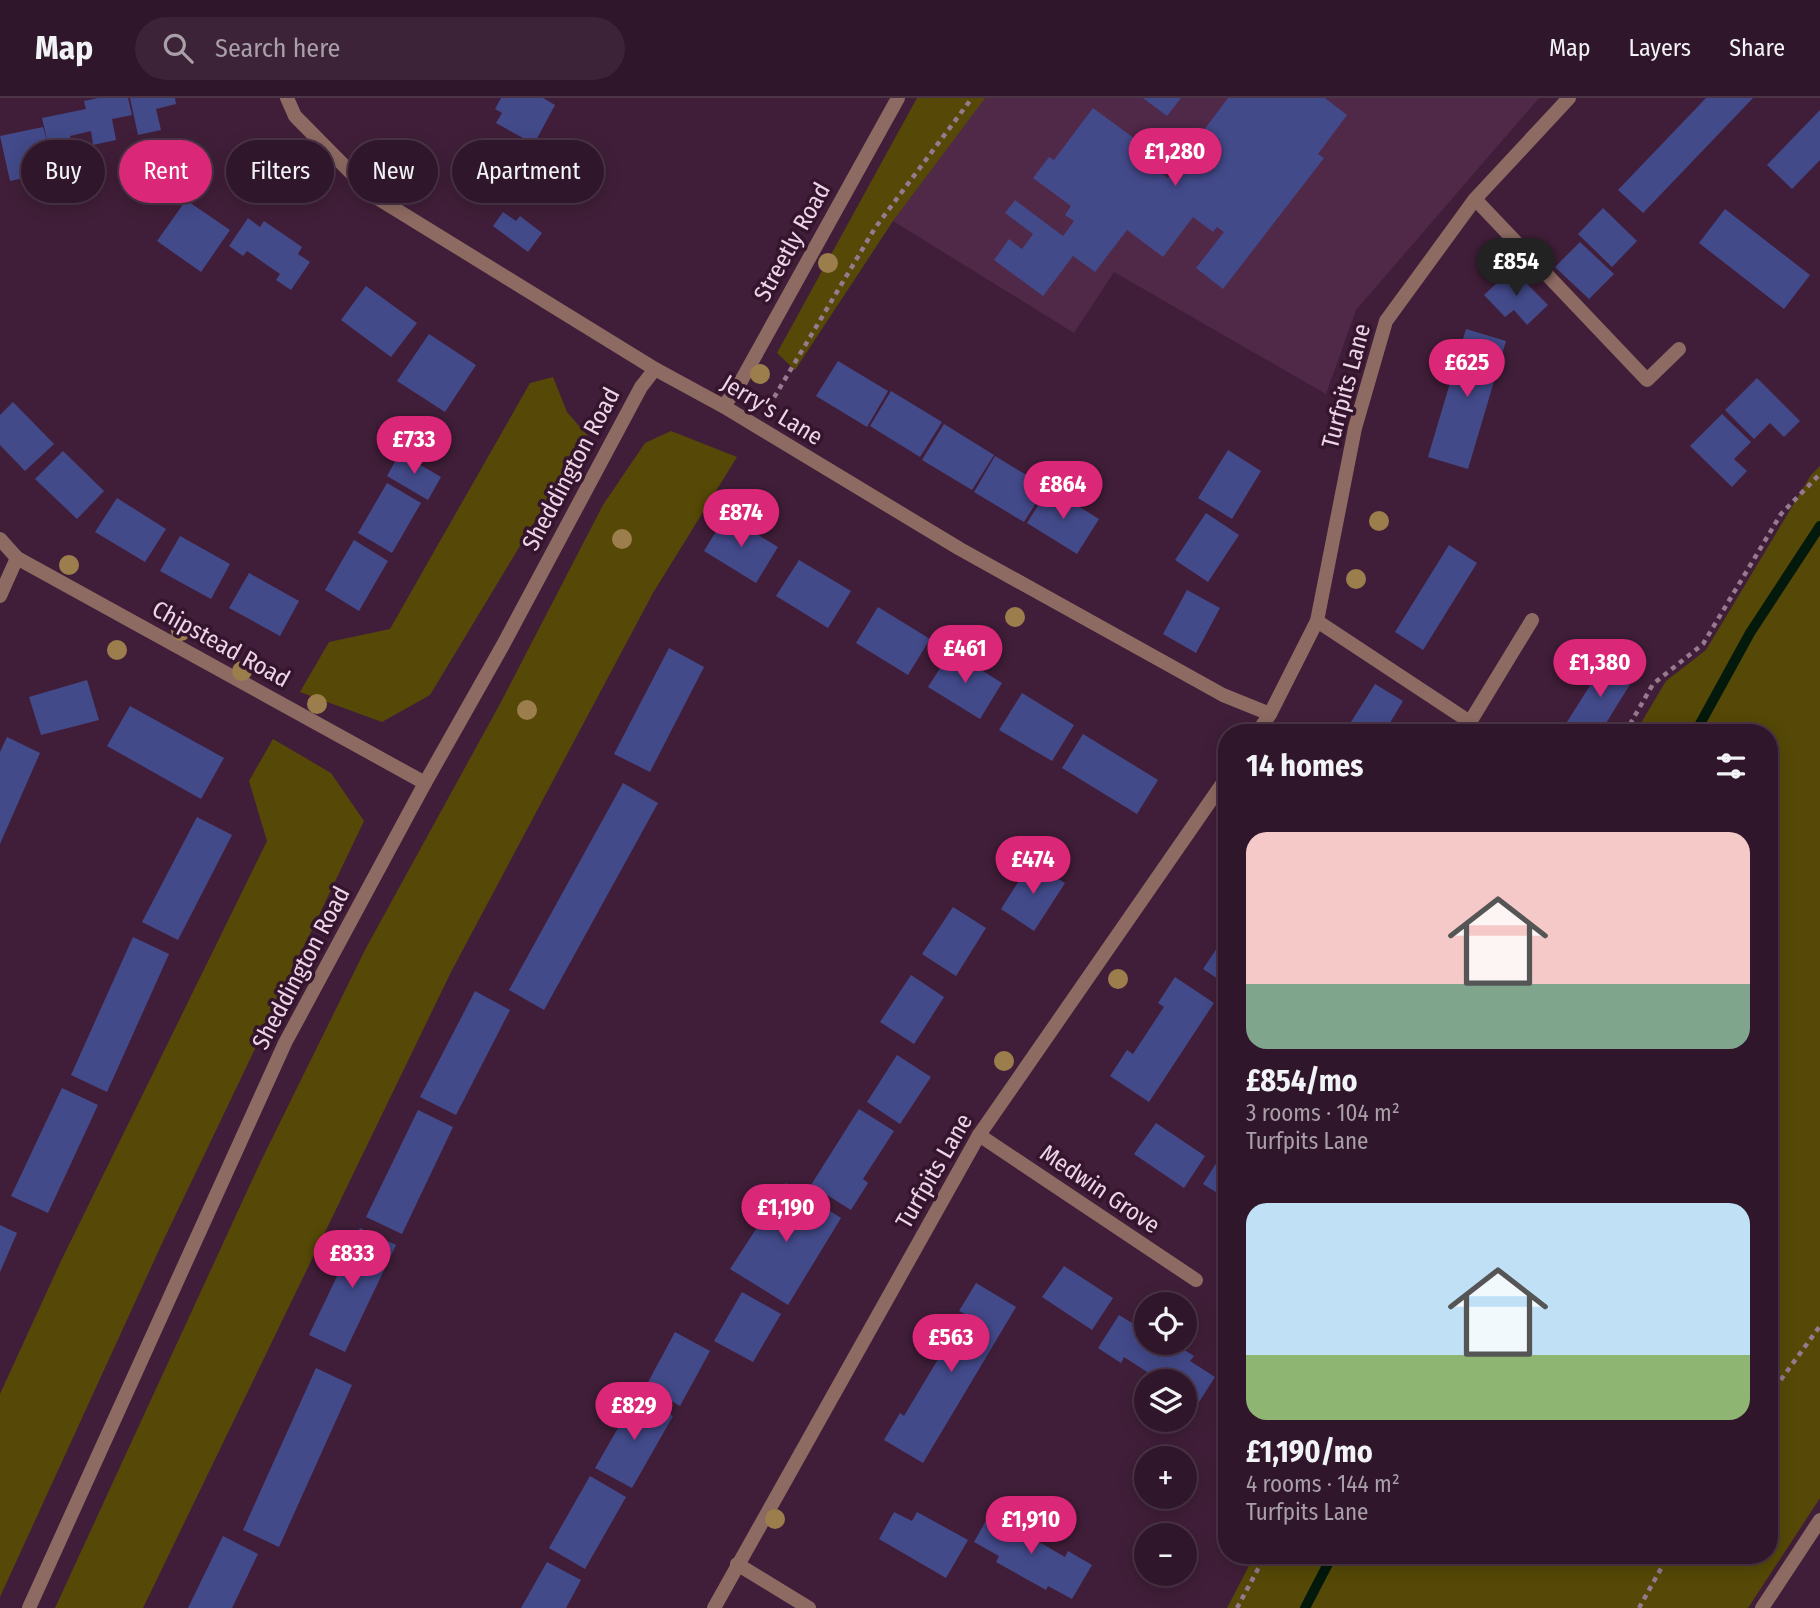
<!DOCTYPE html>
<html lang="en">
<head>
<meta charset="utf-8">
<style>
	body { margin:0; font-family:"Fira Sans Condensed",sans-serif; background:#3c2337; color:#f1f3f6; height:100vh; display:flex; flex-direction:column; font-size:26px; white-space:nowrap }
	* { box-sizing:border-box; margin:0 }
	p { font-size:23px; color:#a89fa9 }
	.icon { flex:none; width:38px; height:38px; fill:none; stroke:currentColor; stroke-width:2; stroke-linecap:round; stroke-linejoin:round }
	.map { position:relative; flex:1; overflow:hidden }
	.sheet { position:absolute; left:1218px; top:626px; width:560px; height:840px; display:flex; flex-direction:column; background:#30162b; border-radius:28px; box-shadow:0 4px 18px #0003,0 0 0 2px #4b3547 }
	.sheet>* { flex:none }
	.guide { position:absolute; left:21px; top:42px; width:665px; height:63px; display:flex; gap:14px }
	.tools { position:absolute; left:1134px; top:1194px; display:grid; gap:14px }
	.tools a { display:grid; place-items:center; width:63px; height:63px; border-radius:50%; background:#30162b; box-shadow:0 4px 18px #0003,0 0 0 2px #4b3547; font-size:35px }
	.price { position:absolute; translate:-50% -60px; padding:0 16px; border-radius:24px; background:#db2777; color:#fff; font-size:23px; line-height:46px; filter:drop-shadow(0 2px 4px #0008) }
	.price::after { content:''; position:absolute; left:50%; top:42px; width:21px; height:16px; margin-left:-10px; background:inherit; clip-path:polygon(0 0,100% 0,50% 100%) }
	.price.current { background:#222; color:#fff }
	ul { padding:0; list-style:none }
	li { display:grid; align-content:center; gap:14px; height:371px; padding:0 28px }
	li span { display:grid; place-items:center; height:217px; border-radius:21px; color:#555 }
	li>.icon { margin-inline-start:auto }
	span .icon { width:126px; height:126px; fill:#fffc; stroke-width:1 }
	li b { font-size:30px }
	h2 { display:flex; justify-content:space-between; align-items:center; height:84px; padding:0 28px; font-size:30px }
	.tag { padding:0 24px; border-radius:32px; background:#30162b; box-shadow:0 4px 18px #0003,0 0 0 2px #4b3547; font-size:24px; line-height:63px }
	.tag.current { background:#db2777; color:#fff }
	header { display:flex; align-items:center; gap:42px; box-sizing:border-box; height:98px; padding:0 35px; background:#30162b; border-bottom:2px solid #4b3547 }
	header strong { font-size:33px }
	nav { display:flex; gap:38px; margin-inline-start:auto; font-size:24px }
	.search { width:490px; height:63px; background:#3c2337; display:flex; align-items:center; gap:18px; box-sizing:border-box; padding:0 24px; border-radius:38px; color:#a89fa9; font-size:26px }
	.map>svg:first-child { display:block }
	.built { fill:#502848 }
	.green { fill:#564907 }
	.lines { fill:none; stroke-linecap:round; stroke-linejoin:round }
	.stream { stroke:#02190b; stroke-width:10 }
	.building { fill:#434a8a }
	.path { stroke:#967a90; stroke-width:4.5; stroke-dasharray:5 5; stroke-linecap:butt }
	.lane { stroke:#8e6b62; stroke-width:14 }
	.street { stroke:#8e6b62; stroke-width:14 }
	.tree { fill:#9c7e4c }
	.labels { text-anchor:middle; stroke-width:7; stroke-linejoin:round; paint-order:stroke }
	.street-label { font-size:24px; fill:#ecd5e6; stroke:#35142e }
</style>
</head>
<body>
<header>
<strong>Map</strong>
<div class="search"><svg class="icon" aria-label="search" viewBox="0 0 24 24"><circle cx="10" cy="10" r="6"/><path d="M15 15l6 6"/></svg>Search here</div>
<nav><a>Map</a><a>Layers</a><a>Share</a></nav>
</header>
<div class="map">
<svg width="1820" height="1510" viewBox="0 0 1820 1510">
	<rect width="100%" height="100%" fill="#401e39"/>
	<!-- built -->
	<path class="built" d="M984,0H1539L1356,212L1326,296L1114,174L1074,235L893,123Z"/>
	<!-- green -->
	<g class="green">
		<path d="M917,0H985L893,123L795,272L777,255Z"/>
		<path d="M553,279L567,314L587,337L430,597L382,624L300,594L329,544L390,531L530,285Z"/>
		<path d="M671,333L737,359L653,495L451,874L143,1510H55L261,1063L366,850L501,604L603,407L645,345Z"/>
		<path d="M1820,368V1400L1748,1510H1227L1254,1458H1769V635H1635L1666,583L1706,552L1811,377Z"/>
		<path d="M273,641L331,675L364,723L164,1141L0,1499V1296L61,1163L267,743L249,683Z"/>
	</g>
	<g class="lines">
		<!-- stream -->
		<g class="stream">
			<path d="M1695,635L1750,535L1820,428"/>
			<path d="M1305,1510L1332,1458"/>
		</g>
	</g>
	<!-- building -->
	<g class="building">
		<path d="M98,0H128L132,17L112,21L116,42L93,47L91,33L70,38L74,59L52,64L49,52L28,56L33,78L10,83L0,38L43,29L48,46L42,20L86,11L84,3Z"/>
		<path d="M130,0H175L176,6L156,11L161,32L138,37Z"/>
		<path d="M501,0H543L555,7L534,46L496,25L502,15L495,11Z"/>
		<path d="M1143,0H1181L1167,18Z"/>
		<path d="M1228,0H1325L1347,17L1318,56L1324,60L1223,191L1196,170L1224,134L1217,129L1213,134L1193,119L1163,159L1127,132L1095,174L1073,158L1043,198L994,162L1009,141L1022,151L1033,136L1005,115L1015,102L1063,138L1074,123L1065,117L1071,108L1033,80L1049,59L1054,62L1093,10L1150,52L1143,61L1168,80Z"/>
		<path d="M1706,0H1753L1643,115L1618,92Z"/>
		<path d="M1820,12V62L1792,91L1767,67Z"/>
		<path d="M186,102L230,132L201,174L157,143Z"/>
		<path d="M1603,110L1637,143L1612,169L1578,136Z"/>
		<path d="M1725,111L1810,177L1784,211L1699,145Z"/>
		<path d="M503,114L516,123L520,118L542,135L528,154L493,128Z"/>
		<path d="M248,120L260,129L264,123L302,149L298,156L310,164L291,192L276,182L280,176L247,153L243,158L229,148Z"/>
		<path d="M1580,144L1614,176L1589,201L1555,169Z"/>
		<path d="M1512,171L1548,207L1527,227L1514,212L1505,219L1484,197Z"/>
		<path d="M366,188L417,225L391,259L341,222Z"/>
		<path d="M1466,231L1506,243L1468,371L1428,359Z"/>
		<path d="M429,236L476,267L445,314L397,283Z"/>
		<path d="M838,263L888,293L867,329L816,298Z"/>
		<path d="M1757,280L1800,323L1784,339L1770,325L1754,341L1725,312Z"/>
		<path d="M891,293L942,324L920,359L870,328Z"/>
		<path d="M13,304L54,346L25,373L0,347V317Z"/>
		<path d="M1722,316L1751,344L1734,361L1747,373L1732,389L1690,348Z"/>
		<path d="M944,326L994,357L972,392L922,362Z"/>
		<path d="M1228,352L1261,373L1232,421L1198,400Z"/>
		<path d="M63,353L104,393L77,421L35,381Z"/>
		<path d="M400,355L441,379L428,402L387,378Z"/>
		<path d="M995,358L1046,389L1024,424L974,394Z"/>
		<path d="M387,385L421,405L392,455L358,435Z"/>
		<path d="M1049,390L1099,421L1077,456L1027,425Z"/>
		<path d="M117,400L166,431L145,464L95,434Z"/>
		<path d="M1206,415L1239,437L1208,484L1175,462Z"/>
		<path d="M726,417L778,449L756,485L704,453Z"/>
		<path d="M180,438L230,466L211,501L160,473Z"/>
		<path d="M354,442L388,463L359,513L325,492Z"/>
		<path d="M1449,447L1477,465L1423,552L1395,534Z"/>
		<path d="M799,462L851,493L828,530L776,498Z"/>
		<path d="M249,475L299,503L280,538L229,510Z"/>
		<path d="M1187,492L1220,510L1196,555L1163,536Z"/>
		<path d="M878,509L930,541L908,577L856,545Z"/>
		<path d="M669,550L704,569L650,674L614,656Z"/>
		<path d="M951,553L1002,585L980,621L928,589Z"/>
		<path d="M1608,559L1636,577L1619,604L1600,635H1560Z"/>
		<path d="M87,582L99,622L41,637L29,599Z"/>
		<path d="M1375,586L1403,603L1385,633L1384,635H1344Z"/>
		<path d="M1022,595L1074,627L1052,663L999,632Z"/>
		<path d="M130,608L224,660L201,701L107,648Z"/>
		<path d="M1083,636L1158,682L1137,716L1062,670Z"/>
		<path d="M7,639L40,655L0,746V654Z"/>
		<path d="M623,685L658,705L544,912L509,892Z"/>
		<path d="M197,719L232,737L178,842L142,824Z"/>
		<path d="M1031,764L1065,785L1034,833L1001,811Z"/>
		<path d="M953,809L986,830L956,878L922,856Z"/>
		<path d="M1227,835V887L1203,871Z"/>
		<path d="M133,839L169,856L107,994L71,977Z"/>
		<path d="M911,877L944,899L914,946L880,924Z"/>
		<path d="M1175,879L1214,905L1149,1004L1110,978L1127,952L1133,956L1164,909L1158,905Z"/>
		<path d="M475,893L510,912L456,1017L420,999Z"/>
		<path d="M897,957L931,979L900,1026L867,1004Z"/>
		<path d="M62,990L98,1007L48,1115L11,1098Z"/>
		<path d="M859,1011L894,1033L863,1081L868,1085L851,1112L811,1087Z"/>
		<path d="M418,1012L453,1029L402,1136L366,1119Z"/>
		<path d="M1156,1025L1205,1058L1184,1090L1134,1056Z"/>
		<path d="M1224,1053L1227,1055V1101L1203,1086Z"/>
		<path d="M786,1085L841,1120L788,1207L730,1171Z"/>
		<path d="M0,1127L17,1135L0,1174Z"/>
		<path d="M360,1130L396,1147L345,1254L309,1237Z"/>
		<path d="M1064,1168L1113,1200L1092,1232L1042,1199Z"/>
		<path d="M976,1185L1016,1209L923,1365L884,1342L900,1315L904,1318L965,1216L959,1213Z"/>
		<path d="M742,1194L781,1216L753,1264L714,1243Z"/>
		<path d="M1119,1217L1142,1231L1146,1225V1244H1172L1194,1258L1190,1263L1215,1279L1194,1312L1185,1306V1283H1161L1124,1259L1121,1265L1098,1250Z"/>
		<path d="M675,1234L710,1253L680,1308L646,1288Z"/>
		<path d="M316,1270L352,1287L279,1449L243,1432Z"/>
		<path d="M637,1297L673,1318L632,1390L595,1370Z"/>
		<path d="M590,1378L626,1399L585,1471L549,1450Z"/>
		<path d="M993,1410L1018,1424L1015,1430L1065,1459L1068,1453L1092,1467L1072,1501L1048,1488L1046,1492L996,1464L999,1458L974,1444Z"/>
		<path d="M894,1414L912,1423L917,1414L968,1442L946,1480L879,1441Z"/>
		<path d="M223,1438L258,1456L232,1510H188Z"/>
		<path d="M547,1464L581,1482L566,1510H521Z"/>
	</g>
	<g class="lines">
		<!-- path -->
		<g class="path">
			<path d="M769,308L875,130L972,0"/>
			<path d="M1625,635L1653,586L1703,546L1781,416L1820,376"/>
			<path d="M1769,1298L1820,1228"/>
			<path d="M1237,1510L1265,1458"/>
			<path d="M1639,1510L1668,1458"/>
		</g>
		<!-- lane -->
		<g class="lane">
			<path d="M1475,101L1647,282L1679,251"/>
			<path d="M1470,624L1532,522"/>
		</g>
		<!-- street -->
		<g class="street">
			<path d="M287,0L295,18L374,98L655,271L723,308L960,451L1223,597L1270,616"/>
			<path d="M723,308L735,294L898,0"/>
			<path d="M0,441L17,460L425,685"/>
			<path d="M0,498L17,460"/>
			<path d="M1317,523L1470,624"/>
			<path d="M1257,635L1270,616L1317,523L1355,330L1386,223L1475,101L1569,0"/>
			<path d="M979,1037L1196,1182"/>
			<path d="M737,1466L809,1510"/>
			<path d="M29,1510L285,945L425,685L503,547L641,289L655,271"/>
			<path d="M714,1510L979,1037L1227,679"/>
			<path d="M1762,1510L1820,1422"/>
		</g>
	</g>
	<!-- trees -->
	<g class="tree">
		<circle cx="828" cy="165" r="10"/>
		<circle cx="760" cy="276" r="10"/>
		<circle cx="1379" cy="423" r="10"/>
		<circle cx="622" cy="441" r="10"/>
		<circle cx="69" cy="467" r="10"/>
		<circle cx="1356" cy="481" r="10"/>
		<circle cx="1015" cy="519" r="10"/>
		<circle cx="181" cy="533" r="10"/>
		<circle cx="117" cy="552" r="10"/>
		<circle cx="242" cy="573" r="10"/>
		<circle cx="317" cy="606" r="10"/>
		<circle cx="527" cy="612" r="10"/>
		<circle cx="1118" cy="881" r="10"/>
		<circle cx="1004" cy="963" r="10"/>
		<circle cx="775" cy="1421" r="10"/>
	</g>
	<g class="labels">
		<!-- street labels -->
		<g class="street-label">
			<text transform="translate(792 144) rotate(-61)" y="8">Streetly Road</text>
			<text transform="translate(1346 288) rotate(-75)" y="8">Turfpits Lane</text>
			<text transform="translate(772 312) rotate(31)" y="8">Jerry's Lane</text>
			<text transform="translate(571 371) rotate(-62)" y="8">Sheddington Road</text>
			<text transform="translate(221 546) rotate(29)" y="8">Chipstead Road</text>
			<text transform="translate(301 870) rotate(-62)" y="8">Sheddington Road</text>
			<text transform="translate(934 1073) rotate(-60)" y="8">Turfpits Lane</text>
			<text transform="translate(1100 1091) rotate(34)" y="8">Medwin Grove</text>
		</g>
	</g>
</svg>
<div class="tools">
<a><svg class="icon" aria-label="locate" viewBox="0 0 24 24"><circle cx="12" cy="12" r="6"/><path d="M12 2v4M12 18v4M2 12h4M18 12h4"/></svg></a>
<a><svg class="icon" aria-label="layers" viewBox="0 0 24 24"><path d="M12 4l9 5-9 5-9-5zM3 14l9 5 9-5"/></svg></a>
<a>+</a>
<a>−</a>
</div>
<b class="price" style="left:1175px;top:90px">£1,280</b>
<b class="price current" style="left:1516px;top:200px">£854</b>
<b class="price" style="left:1467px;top:301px">£625</b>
<b class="price" style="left:414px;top:378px">£733</b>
<b class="price" style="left:1063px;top:423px">£864</b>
<b class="price" style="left:741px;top:451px">£874</b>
<b class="price" style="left:965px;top:587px">£461</b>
<b class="price" style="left:1600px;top:601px">£1,380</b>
<b class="price" style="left:1033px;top:798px">£474</b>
<b class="price" style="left:786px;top:1146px">£1,190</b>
<b class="price" style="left:352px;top:1192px">£833</b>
<b class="price" style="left:951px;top:1276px">£563</b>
<b class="price" style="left:634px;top:1344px">£829</b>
<b class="price" style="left:1031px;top:1458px">£1,910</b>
<div class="guide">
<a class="tag">Buy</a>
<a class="tag current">Rent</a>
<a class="tag">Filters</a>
<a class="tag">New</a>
<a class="tag">Apartment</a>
</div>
<section class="sheet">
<h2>14 homes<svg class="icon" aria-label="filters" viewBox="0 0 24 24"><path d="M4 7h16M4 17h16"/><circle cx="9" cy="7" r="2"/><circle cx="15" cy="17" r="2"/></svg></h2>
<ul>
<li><span style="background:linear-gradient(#f6c9c9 70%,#7fa58c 0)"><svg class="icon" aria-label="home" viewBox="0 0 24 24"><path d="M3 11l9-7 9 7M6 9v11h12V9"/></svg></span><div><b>£854/mo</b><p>3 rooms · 104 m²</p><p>Turfpits Lane</p></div></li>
<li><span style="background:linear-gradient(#bfe0f5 70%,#8fb573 0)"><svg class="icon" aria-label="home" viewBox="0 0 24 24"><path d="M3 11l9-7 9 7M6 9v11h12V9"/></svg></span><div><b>£1,190/mo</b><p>4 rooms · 144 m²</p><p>Turfpits Lane</p></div></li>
</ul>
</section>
</div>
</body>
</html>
